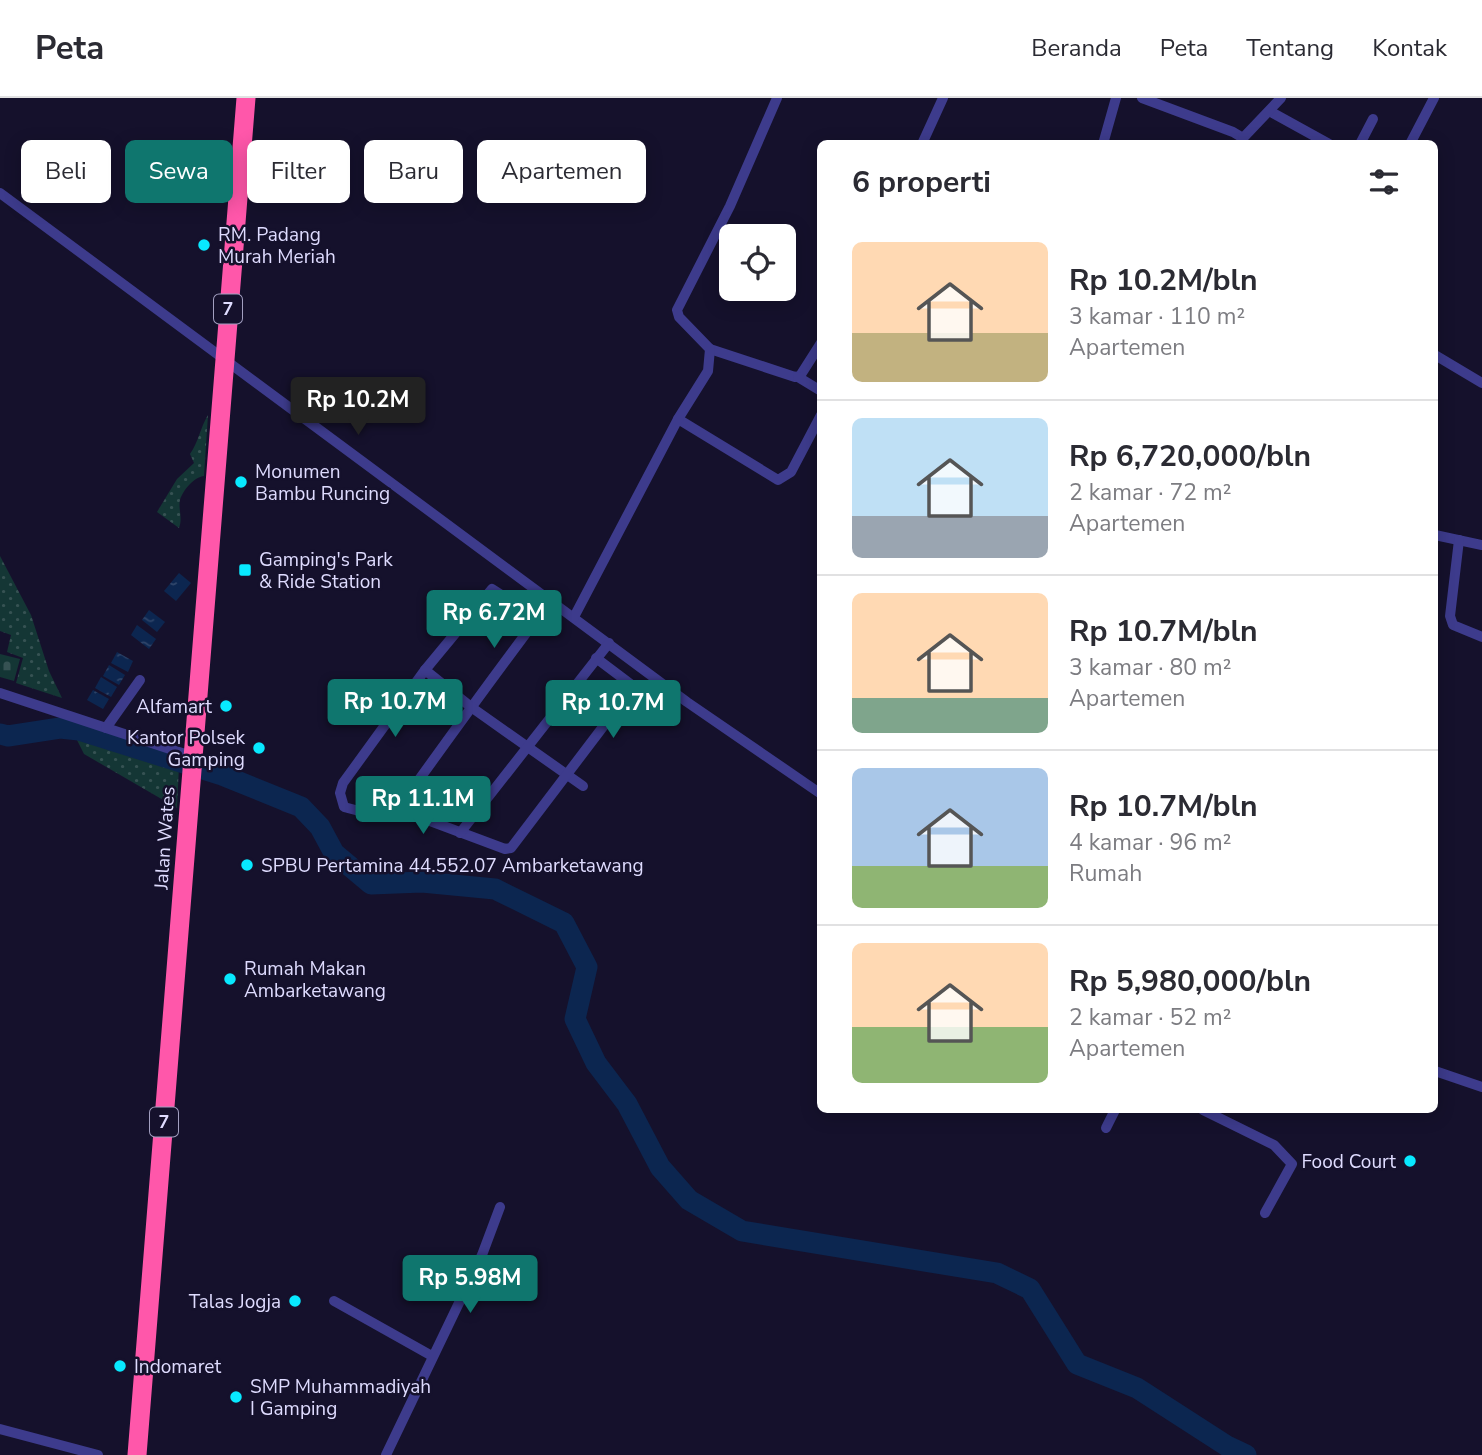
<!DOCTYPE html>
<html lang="id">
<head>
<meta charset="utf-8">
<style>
	body { margin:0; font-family:"Nunito Sans",sans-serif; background:#f7f7f7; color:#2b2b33; height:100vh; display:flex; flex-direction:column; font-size:26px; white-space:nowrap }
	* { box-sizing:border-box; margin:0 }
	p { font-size:23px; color:#7c7c81 }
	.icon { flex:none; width:38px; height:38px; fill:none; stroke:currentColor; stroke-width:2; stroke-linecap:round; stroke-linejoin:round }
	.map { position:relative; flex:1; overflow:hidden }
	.panel { position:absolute; left:817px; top:42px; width:621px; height:973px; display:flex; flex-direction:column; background:#fff; border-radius:10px; box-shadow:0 4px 18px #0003 }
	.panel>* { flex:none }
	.banner { position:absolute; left:21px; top:42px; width:665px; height:63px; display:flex; gap:14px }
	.tools { position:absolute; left:719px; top:126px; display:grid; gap:14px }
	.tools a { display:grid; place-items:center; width:77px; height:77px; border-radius:10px; background:#fff; box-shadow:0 4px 18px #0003; font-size:35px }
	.price { position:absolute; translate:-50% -60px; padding:0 16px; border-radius:7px; background:#0f766e; color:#fff; font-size:23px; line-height:46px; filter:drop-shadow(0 2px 4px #0008) }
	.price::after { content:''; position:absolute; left:50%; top:42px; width:21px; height:16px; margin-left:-10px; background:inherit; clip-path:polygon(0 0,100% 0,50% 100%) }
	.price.active { background:#222; color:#fff }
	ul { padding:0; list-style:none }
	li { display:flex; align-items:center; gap:21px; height:175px; padding:0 35px }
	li+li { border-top:2px solid #e1e1e2 }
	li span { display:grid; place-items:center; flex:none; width:196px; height:140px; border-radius:10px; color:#555 }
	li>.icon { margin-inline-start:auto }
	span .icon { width:84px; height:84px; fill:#fffc; stroke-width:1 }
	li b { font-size:30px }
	h2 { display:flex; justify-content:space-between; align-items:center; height:84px; padding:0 35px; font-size:30px }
	.tag { padding:0 24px; border-radius:10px; background:#fff; box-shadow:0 4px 18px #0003; font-size:24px; line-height:63px }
	.tag.active { background:#0f766e; color:#fff }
	header { display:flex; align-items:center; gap:42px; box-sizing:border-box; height:98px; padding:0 35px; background:#fff; border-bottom:2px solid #e1e1e2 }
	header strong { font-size:33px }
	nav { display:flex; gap:38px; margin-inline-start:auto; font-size:24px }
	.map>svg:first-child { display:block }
	.grass { fill:url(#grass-dots) }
	.cemetery { fill:url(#cemetery-stones) }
	.water { fill:url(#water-ripples) }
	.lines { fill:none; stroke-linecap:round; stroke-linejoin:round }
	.river { stroke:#0c2650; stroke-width:21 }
	.street { stroke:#3d3b8c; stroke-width:10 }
	.highway { stroke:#ff57aa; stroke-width:19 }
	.poi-dot { fill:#08e9ff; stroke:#15112c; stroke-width:2.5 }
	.labels { text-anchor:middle; stroke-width:5; stroke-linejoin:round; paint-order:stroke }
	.shield { fill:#15112c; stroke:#a29fc0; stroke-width:2 }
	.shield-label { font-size:18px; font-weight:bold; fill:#dfdcff }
	.poi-label { font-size:19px; fill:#dfdcff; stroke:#15112c; text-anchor:start }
	.street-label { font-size:19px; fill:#dfdcff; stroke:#15112c }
</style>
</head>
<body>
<header>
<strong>Peta</strong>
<nav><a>Beranda</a><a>Peta</a><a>Tentang</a><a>Kontak</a></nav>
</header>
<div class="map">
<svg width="1482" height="1357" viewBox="0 0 1482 1357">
	<defs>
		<pattern id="grass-dots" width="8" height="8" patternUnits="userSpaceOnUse" patternTransform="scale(1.75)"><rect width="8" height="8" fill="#143635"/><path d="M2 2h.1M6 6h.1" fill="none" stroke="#365253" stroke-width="1.8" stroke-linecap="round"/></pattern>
		<pattern id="cemetery-stones" width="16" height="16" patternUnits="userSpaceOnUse" patternTransform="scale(1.75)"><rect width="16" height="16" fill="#143635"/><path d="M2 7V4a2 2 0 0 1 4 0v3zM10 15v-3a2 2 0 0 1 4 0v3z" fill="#365253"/></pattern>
		<pattern id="water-ripples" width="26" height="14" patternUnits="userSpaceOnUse" patternTransform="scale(1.75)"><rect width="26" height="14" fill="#0c2650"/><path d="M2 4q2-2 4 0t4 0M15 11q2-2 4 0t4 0" fill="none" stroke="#2f456a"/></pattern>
	</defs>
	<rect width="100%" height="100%" fill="#15112c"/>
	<!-- grass -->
	<g class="grass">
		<path d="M208,317L204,378C194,379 183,392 180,402C178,411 183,420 179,430L157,414L177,381L194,365L190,356C199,343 200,330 208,317Z"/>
		<path d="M0,458L31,517L49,573L62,600L16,585L23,560L7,554L11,537L0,533Z"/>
		<path d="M74,636L179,668L177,710L84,656Z"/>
	</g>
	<!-- cemetery -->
	<path class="cemetery" d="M0,556L20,561L14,583L0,579Z"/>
	<!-- water -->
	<g class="water">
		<path d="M179,475L191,485L176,503L164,493Z"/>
		<path d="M149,512L165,524L157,534L142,522Z"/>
		<path d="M137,527L156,541L149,551L131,537Z"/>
		<path d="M117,554L133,563L128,574L111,565Z"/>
		<path d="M109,567L125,577L119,587L103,578Z"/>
		<path d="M101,579L117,589L111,599L95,590Z"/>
		<path d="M93,592L109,601L103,611L87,602Z"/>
	</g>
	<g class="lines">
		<!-- river -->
		<path class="river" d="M0,636L8,638L60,630L79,632L222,677L301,709L320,729L334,755L371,786L422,784L495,791L564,825L587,869L575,921L596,965L627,1006L660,1069L689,1102L742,1133L997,1175L1030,1191L1077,1266L1137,1290L1227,1348L1246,1357"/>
		<!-- street -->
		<g class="street">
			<path d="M1142,0L1233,34L1243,40L1242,46"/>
			<path d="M1271,14L1329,46"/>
			<path d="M1243,40L1281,0"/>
			<path d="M922,46L943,0"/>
			<path d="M1103,46L1116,0"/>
			<path d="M1360,46L1373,21"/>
			<path d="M1410,46L1434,0"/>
			<path d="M0,95L687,604L821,696"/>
			<path d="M710,251L795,279L800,278L821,245"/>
			<path d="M1435,257L1482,285"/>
			<path d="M798,279L821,293"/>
			<path d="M678,321L778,382L791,374L821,317"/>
			<path d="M1435,437L1482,447"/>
			<path d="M1459,442L1450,518L1453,527L1482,539"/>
			<path d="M574,519L678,321L708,273L710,251L679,219L677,212L730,108L777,0"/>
			<path d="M538,520L492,491L425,572L343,685L340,695L344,709L382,719L398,711C448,641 499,571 551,502"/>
			<path d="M596,560L649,600"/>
			<path d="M425,572L471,609L583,688"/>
			<path d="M0,595L182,655L193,656"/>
			<path d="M106,630L140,582"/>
			<path d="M398,711L505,751L511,750L634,588"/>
			<path d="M460,735L609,545"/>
			<path d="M1435,973L1482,989"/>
			<path d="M1203,1012L1274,1047L1292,1066L1265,1115"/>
			<path d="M1106,1030L1115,1012"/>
			<path d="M334,1203L432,1258"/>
			<path d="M0,1331L98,1357"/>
			<path d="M386,1357L482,1157L500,1109"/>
		</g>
		<!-- highway -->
		<path class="highway" d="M137,1357L246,0"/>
	</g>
	<!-- markers -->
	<g class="poi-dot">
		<circle cx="204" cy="147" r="7"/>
		<circle cx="241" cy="384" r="7"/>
		<rect x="238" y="465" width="14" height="14" rx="3.5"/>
		<circle cx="226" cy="608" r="7"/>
		<circle cx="259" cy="650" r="7"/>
		<circle cx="247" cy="767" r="7"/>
		<circle cx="230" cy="881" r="7"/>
		<circle cx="1410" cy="1063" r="7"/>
		<circle cx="295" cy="1203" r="7"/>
		<circle cx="120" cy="1268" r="7"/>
		<circle cx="236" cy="1299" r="7"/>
	</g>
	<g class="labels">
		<!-- shield labels -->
		<g class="shield">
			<rect x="214" y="196.5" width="28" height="29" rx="5"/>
			<rect x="150" y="1009.5" width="28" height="29" rx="5"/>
		</g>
		<g class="shield-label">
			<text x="228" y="217">7</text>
			<text x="164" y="1030">7</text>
		</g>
		<!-- poi labels -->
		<g class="poi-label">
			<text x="218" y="143">RM. Padang<tspan x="218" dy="22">Murah Meriah</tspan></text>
			<text x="255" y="380">Monumen<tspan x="255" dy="22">Bambu Runcing</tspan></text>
			<text x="259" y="468">Gamping's Park<tspan x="259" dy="22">&amp; Ride Station</tspan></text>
			<text x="212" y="615" text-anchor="end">Alfamart</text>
			<text x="245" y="646" text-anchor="end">Kantor Polsek<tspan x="245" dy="22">Gamping</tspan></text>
			<text x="261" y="774">SPBU Pertamina 44.552.07 Ambarketawang</text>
			<text x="244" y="877">Rumah Makan<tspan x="244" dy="22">Ambarketawang</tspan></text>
			<text x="1396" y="1070" text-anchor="end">Food Court</text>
			<text x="281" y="1210" text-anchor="end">Talas Jogja</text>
			<text x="134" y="1275">Indomaret</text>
			<text x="250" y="1295">SMP Muhammadiyah<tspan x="250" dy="22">I Gamping</tspan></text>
		</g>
		<!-- street labels -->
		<g class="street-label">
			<text transform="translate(164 740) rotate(-86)" y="7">Jalan Wates</text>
		</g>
	</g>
</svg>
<div class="tools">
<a><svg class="icon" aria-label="locate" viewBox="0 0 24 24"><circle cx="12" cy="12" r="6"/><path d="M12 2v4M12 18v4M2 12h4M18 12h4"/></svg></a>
</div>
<b class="price active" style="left:358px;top:339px">Rp 10.2M</b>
<b class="price" style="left:494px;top:552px">Rp 6.72M</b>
<b class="price" style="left:395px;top:641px">Rp 10.7M</b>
<b class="price" style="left:613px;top:642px">Rp 10.7M</b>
<b class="price" style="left:423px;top:738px">Rp 11.1M</b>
<b class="price" style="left:470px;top:1217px">Rp 5.98M</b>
<div class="banner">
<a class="tag">Beli</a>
<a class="tag active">Sewa</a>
<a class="tag">Filter</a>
<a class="tag">Baru</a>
<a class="tag">Apartemen</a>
</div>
<section class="panel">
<h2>6 properti<svg class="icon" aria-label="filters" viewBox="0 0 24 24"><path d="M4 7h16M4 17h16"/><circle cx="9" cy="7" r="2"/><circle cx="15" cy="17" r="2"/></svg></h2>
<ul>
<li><span style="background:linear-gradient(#ffd9b3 65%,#c2b280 0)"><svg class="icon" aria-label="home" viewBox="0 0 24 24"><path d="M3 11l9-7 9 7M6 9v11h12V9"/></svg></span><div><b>Rp 10.2M/bln</b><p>3 kamar · 110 m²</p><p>Apartemen</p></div></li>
<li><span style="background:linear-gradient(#bfe0f5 70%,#9aa5b1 0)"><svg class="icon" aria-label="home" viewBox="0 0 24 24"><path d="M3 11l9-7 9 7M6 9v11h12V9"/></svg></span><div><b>Rp 6,720,000/bln</b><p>2 kamar · 72 m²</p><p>Apartemen</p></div></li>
<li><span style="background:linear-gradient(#ffd9b3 75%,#7fa58c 0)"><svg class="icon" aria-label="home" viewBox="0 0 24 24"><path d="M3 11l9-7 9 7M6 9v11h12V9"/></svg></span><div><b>Rp 10.7M/bln</b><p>3 kamar · 80 m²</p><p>Apartemen</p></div></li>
<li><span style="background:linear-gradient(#a9c7e8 70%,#8fb573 0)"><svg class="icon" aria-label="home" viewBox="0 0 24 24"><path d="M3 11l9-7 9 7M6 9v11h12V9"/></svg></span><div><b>Rp 10.7M/bln</b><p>4 kamar · 96 m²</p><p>Rumah</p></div></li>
<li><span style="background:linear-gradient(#ffd9b3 60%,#8fb573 0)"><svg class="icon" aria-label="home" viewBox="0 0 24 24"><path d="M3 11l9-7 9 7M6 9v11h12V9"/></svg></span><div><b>Rp 5,980,000/bln</b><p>2 kamar · 52 m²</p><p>Apartemen</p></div></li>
</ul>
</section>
</div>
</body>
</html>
